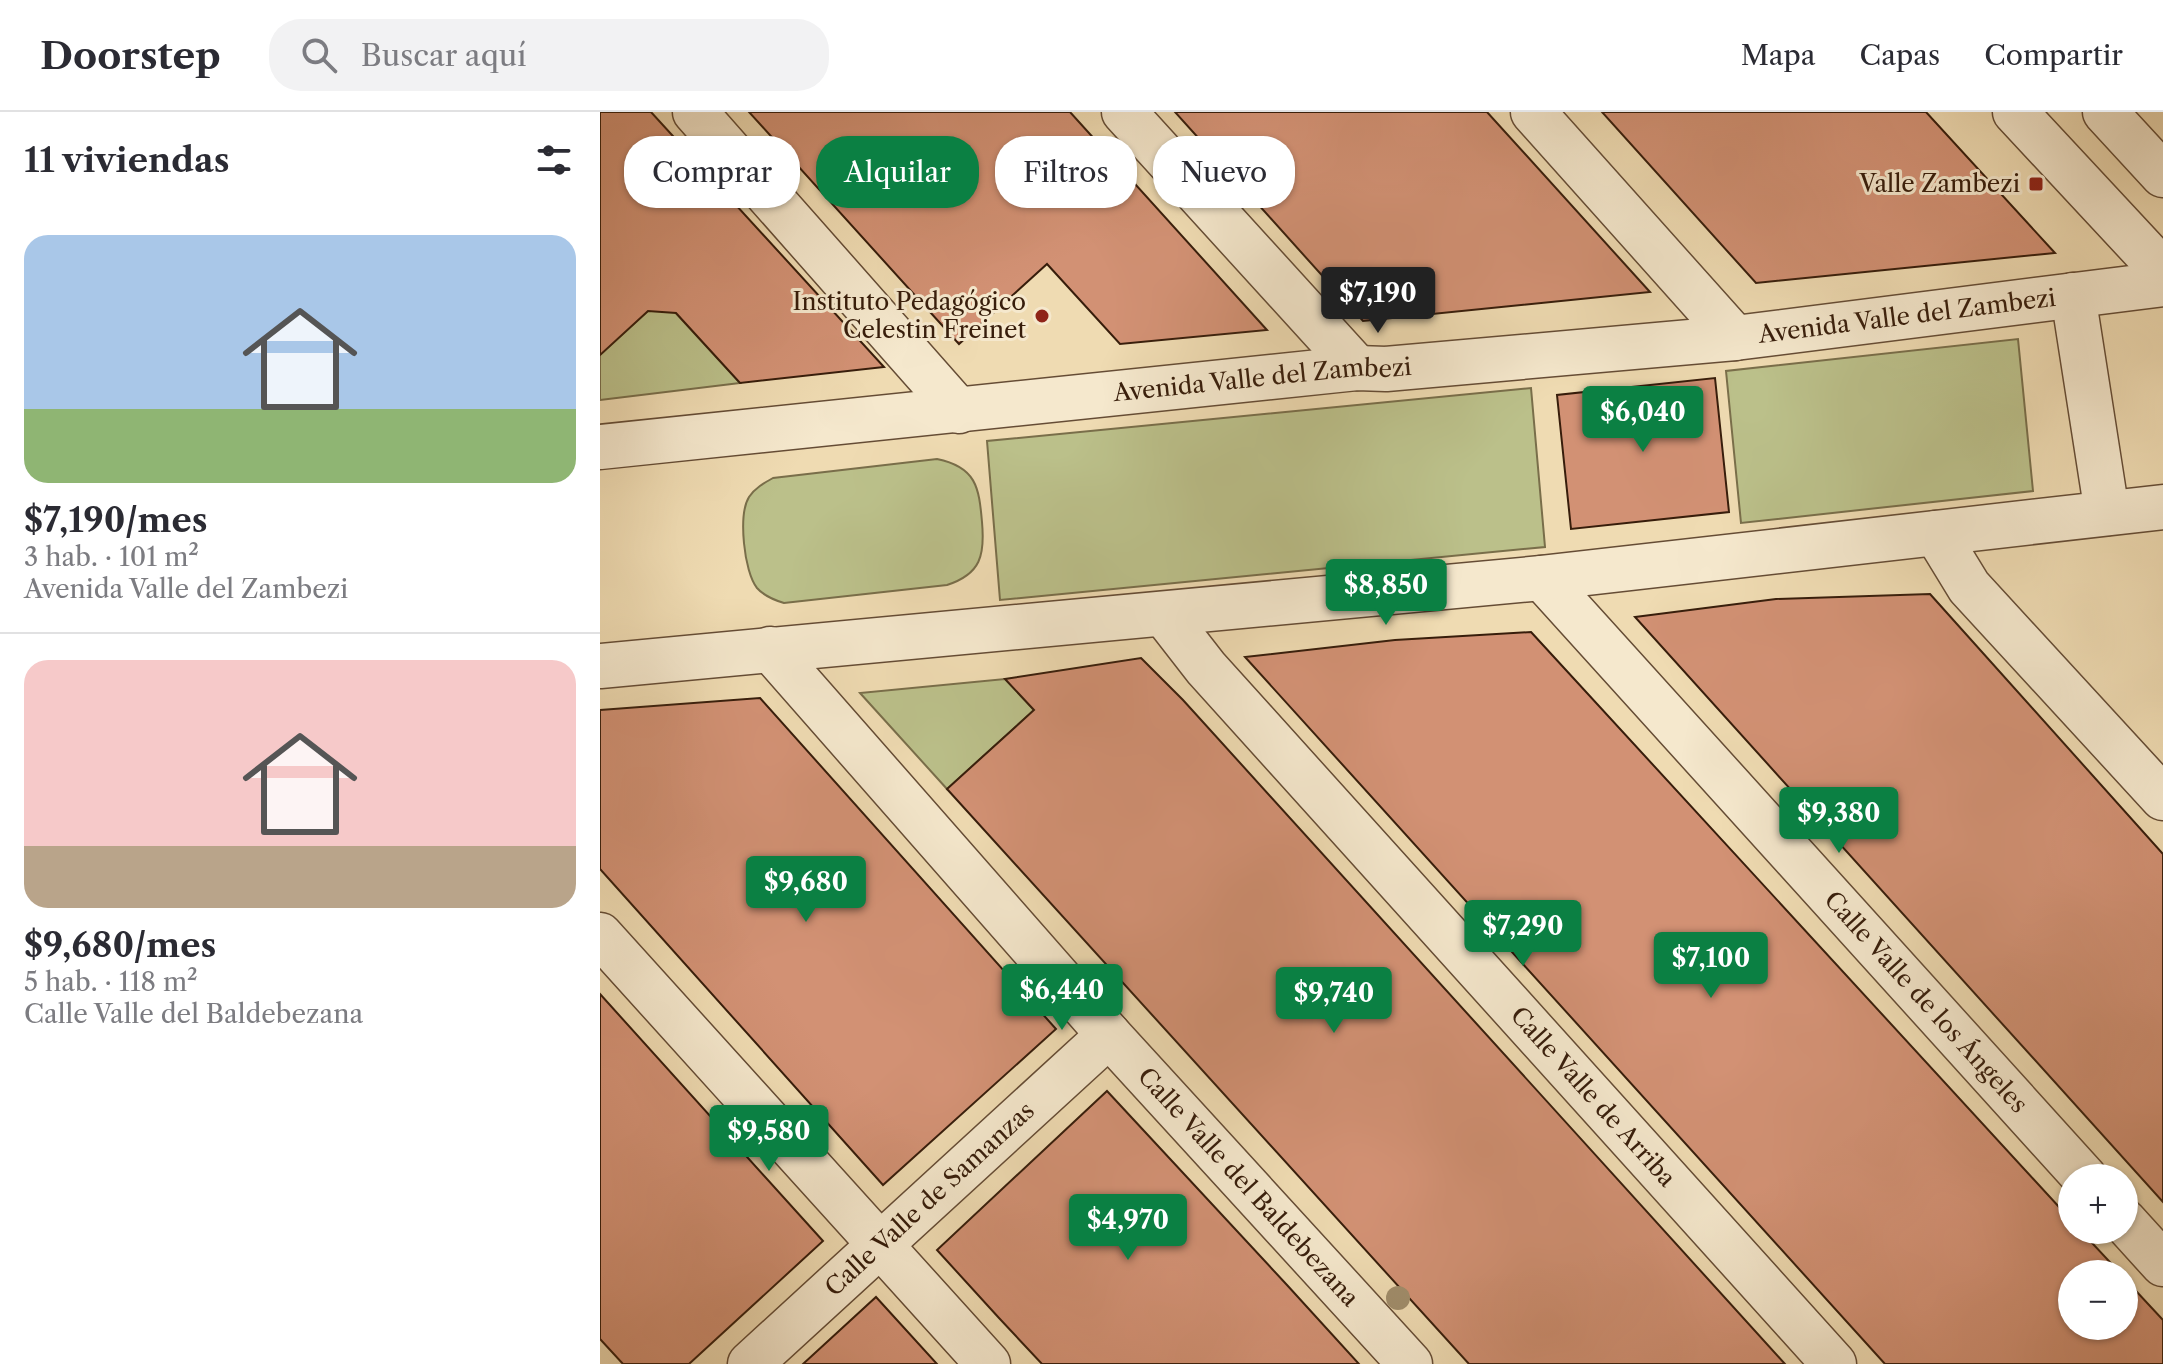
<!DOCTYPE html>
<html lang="es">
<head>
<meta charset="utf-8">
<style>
	body { margin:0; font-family:"Libre Caslon Text",serif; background:#f2f2f3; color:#2b2b33; height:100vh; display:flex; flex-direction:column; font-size:30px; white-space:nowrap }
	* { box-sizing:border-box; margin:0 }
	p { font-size:26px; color:#7c7c81 }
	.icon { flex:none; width:44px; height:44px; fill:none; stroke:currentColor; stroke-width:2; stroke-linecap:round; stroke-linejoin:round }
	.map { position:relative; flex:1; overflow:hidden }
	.drawer { display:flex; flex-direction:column; background:#fff; width:600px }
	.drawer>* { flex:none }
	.guide { position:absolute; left:24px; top:24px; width:760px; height:72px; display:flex; gap:16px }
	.controls { position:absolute; left:1458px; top:1052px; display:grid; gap:16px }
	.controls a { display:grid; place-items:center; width:80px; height:80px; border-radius:50%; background:#fff; box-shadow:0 2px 6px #0004; font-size:40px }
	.price { position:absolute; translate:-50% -68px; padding:0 18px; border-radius:8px; background:#0b8043; color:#fff; font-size:26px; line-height:52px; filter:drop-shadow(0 2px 4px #0008) }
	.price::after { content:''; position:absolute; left:50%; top:48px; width:24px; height:18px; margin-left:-12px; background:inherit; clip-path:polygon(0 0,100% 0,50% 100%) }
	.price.on { background:#222; color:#fff }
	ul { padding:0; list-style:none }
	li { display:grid; align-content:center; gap:16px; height:424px; padding:0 24px }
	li+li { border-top:2px solid #e1e1e2 }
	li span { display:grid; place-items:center; height:248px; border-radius:24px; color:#555 }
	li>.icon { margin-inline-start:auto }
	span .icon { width:144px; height:144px; fill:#fffc; stroke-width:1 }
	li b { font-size:34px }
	h2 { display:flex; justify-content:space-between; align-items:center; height:96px; padding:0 24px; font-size:34px }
	.pill { padding:0 28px; border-radius:32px; background:#fff; box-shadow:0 2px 6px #0004; font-size:28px; line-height:72px }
	.pill.on { background:#0b8043; color:#fff }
	header { display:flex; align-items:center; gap:48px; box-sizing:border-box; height:112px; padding:0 40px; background:#fff; border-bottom:2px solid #e1e1e2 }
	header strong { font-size:38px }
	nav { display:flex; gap:44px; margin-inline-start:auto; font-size:28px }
	.search { width:560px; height:72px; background:#f2f2f3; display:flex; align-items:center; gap:20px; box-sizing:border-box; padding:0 28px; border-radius:32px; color:#7c7c81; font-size:30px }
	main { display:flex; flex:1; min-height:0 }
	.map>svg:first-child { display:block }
	.green { fill:#bbc08a; stroke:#796e4a; stroke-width:2 }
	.building { fill:#d29174; stroke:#371d0b; stroke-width:2 }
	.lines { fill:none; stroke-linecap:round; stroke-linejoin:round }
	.minor-casing { stroke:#654c35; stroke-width:47 }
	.minor { stroke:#f5e8cd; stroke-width:44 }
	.tree { fill:#a08d6b }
	.poi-dot { fill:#8f2418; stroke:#f5e8cd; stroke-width:3 }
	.labels { text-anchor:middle; stroke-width:6; stroke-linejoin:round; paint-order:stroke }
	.poi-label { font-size:24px; fill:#371d0b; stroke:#f5e8cd; text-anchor:end }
	.street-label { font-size:24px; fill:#371d0b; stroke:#f5e8cd }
</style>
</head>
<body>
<header>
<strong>Doorstep</strong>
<div class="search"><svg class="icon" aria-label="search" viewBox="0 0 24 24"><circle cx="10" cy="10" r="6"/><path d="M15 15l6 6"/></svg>Buscar aquí</div>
<nav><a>Mapa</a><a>Capas</a><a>Compartir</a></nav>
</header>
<main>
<section class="drawer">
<h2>11 viviendas<svg class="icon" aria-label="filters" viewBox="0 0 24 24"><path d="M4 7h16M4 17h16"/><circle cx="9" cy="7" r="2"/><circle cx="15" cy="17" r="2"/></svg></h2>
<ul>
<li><span style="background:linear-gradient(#a9c7e8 70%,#8fb573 0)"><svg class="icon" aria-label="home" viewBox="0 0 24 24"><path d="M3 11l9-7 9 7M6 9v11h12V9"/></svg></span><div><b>$7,190/mes</b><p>3 hab. · 101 m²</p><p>Avenida Valle del Zambezi</p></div></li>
<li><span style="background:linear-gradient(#f6c9c9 75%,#b9a48a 0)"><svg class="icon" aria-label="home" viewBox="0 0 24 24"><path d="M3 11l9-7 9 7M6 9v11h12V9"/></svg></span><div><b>$9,680/mes</b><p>5 hab. · 118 m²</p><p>Calle Valle del Baldebezana</p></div></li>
</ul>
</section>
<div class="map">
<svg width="1563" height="1252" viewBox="0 0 1563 1252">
	<rect width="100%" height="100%" fill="#efdbb2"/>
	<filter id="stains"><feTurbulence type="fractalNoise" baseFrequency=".0025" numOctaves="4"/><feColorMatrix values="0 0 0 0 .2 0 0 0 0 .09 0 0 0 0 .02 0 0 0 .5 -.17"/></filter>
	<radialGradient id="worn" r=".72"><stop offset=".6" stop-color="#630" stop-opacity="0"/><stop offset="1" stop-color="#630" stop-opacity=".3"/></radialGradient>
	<!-- green -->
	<g class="green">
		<path d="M62,186L140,271L0,288V243Z"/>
		<path d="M1418,227L1433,379L1141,411L1126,259Z"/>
		<path d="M931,276L945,435L400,488L387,329Z"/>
		<path d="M337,347C376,355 379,375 382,410C385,443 381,462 347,473L184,491C174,488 164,484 157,476C144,460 138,403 149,385C155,376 164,371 173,366Z"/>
		<path d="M405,567L434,598L347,677L260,581Z"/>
	</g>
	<!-- building -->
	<g class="building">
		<path d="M0,0H51L284,255L140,271L76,201L48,199L0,243Z"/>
		<path d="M149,0H470L667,218L520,232L447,152L359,232Z"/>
		<path d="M575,0H887L1050,180L763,209Z"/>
		<path d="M1002,0H1326L1455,141L1156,171Z"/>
		<path d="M1115,266L1129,400L971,417L957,283Z"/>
		<path d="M1330,482L1563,742V1090L1035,505L1176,487Z"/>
		<path d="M931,520L1471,1108L1472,1118H1480L1521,1162H1472V1214H1524V1166L1563,1208V1252H1285L645,545L795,528Z"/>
		<path d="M541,546L583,588L1185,1252H869L347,677L434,598L405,567Z"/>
		<path d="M160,586L456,917L283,1073L0,757V598Z"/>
		<path d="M0,882L223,1129L89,1252H23L0,1227Z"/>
		<path d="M507,979L687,1173L759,1252H442L399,1206L337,1138Z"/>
		<path d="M276,1185L337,1252H203Z"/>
	</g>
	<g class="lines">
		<defs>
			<g id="minor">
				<path d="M95,0L359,299"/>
				<path d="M524,0L757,256"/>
				<path d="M933,0L1135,226"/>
				<path d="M1415,0L1563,159"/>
				<path d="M1505,0L1563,63"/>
				<path d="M1473,183L1507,401"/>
				<path id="s1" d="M0,335L757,256L786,257L1135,226L1563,172"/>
				<path d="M1336,421L1369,475L1563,686"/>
				<path id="s2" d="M942,466L1485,1066"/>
				<path id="s3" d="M564,502L606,556L1234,1252"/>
				<path id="s4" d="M170,537L509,923L810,1252"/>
				<path d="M0,554L942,466L1563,395"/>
				<path d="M0,823L388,1252"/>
				<path d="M1524,1109L1563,1152"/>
				<path id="s5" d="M150,1252L509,923"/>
			</g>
		</defs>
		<!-- minor casing -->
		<use href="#minor" class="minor-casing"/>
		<!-- minor -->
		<use href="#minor" class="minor"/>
	</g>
	<!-- trees -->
	<circle class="tree" cx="798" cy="1186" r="12"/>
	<!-- markers -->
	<g class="poi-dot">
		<rect x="1428" y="64" width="16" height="16" rx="4"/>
		<circle cx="442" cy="204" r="8"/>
	</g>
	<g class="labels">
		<!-- poi labels -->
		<g class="poi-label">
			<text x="1420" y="80">Valle Zambezi</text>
			<text x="426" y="198">Instituto Pedagógico<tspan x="426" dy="28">Celestin Freinet</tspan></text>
		</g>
		<!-- street labels -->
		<g class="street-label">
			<text dy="8" stroke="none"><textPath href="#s1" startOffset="1314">Avenida Valle del Zambezi</textPath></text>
			<text dy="8" stroke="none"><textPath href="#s1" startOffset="666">Avenida Valle del Zambezi</textPath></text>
			<text dy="8" stroke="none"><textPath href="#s2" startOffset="572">Calle Valle de los Ángeles</textPath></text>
			<text dy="8" stroke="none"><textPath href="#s3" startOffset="646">Calle Valle de Arriba</textPath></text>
			<text dy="8" stroke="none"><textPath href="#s4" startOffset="720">Calle Valle del Baldebezana</textPath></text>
			<text dy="8" stroke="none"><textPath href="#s5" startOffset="244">Calle Valle de Samanzas</textPath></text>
		</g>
	</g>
	<rect width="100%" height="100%" filter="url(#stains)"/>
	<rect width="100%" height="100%" fill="url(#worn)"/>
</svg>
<div class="controls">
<a>+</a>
<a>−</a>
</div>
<b class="price on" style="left:778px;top:223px">$7,190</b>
<b class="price" style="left:1043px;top:342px">$6,040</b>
<b class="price" style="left:786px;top:515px">$8,850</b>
<b class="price" style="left:1239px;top:743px">$9,380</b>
<b class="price" style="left:206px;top:812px">$9,680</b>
<b class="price" style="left:923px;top:856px">$7,290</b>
<b class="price" style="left:1111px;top:888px">$7,100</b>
<b class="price" style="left:462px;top:920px">$6,440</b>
<b class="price" style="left:734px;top:923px">$9,740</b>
<b class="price" style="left:169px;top:1061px">$9,580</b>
<b class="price" style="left:528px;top:1150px">$4,970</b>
<div class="guide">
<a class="pill">Comprar</a>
<a class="pill on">Alquilar</a>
<a class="pill">Filtros</a>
<a class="pill">Nuevo</a>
</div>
</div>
</main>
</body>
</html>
